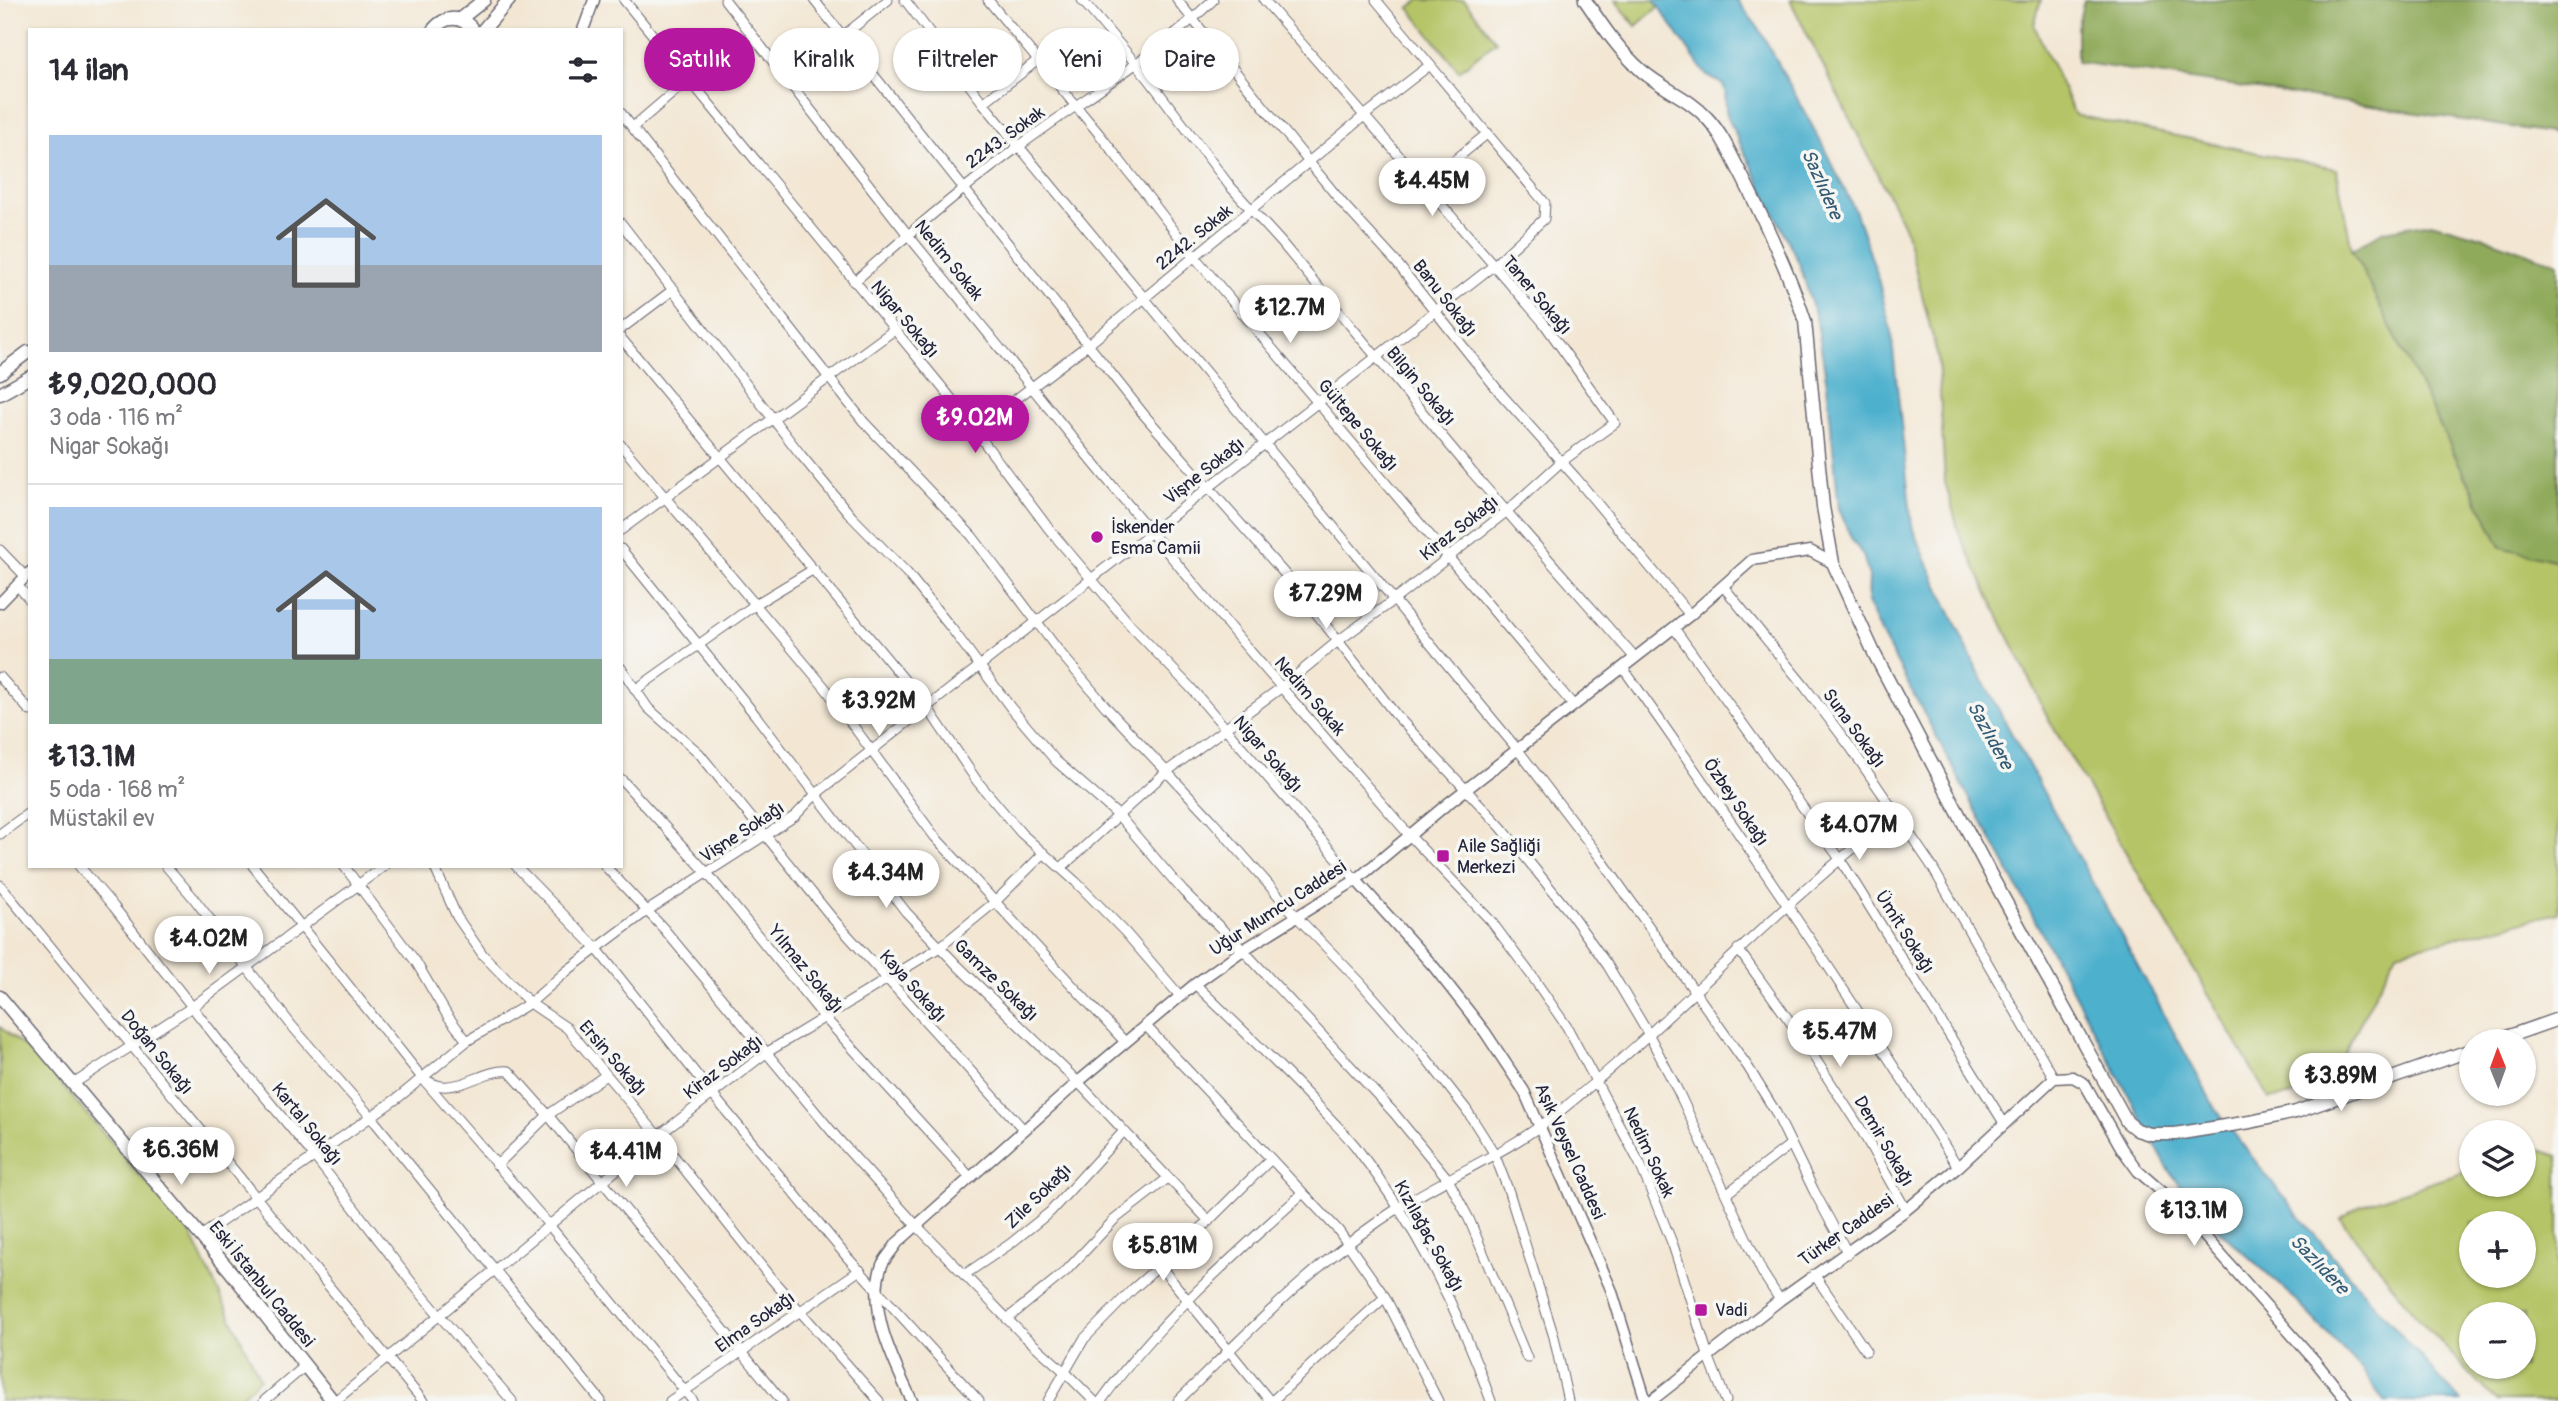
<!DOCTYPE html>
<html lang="tr">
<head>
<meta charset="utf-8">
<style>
	body { margin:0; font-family:Pangolin,sans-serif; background:#f2f2f3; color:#2b2b33; height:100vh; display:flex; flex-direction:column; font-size:26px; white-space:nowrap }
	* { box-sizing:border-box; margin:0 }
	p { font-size:23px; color:#7c7c81 }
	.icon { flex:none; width:38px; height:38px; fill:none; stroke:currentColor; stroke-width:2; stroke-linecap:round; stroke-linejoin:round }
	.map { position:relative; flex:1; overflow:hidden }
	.drawer { position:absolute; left:28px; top:28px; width:595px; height:840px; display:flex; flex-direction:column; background:#fff; border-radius:0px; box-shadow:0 2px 5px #0004 }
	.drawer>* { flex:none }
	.banner { position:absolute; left:644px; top:28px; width:665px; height:63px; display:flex; gap:14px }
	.needle { width:46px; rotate:359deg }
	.controls { position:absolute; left:2459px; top:1029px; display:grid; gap:14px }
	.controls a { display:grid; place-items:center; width:77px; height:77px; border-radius:50%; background:#fff; box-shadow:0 2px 5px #0004; font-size:35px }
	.price { position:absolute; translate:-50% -60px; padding:0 16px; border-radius:24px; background:#fff; color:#222; font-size:23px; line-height:46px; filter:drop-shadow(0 2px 4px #0008) }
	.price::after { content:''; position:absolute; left:50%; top:42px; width:21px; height:16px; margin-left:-10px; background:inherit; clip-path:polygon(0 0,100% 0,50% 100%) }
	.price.current { background:#b5179e; color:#fff }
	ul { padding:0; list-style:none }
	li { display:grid; align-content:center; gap:14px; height:371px; padding:0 21px }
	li+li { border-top:2px solid #e1e1e2 }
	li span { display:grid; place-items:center; height:217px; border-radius:0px; color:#555 }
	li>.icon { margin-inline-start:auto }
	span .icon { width:126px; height:126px; fill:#fffc; stroke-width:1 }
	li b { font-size:30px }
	h2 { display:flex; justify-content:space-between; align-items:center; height:84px; padding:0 21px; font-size:30px }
	.pill { padding:0 24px; border-radius:32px; background:#fff; box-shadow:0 2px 5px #0004; font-size:24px; line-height:63px }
	.pill.current { background:#b5179e; color:#fff }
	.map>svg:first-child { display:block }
	.green { fill:#b5c466; stroke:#6c7350; stroke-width:2; fill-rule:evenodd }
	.forest { fill:#90aa5b; stroke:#59664b; stroke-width:2 }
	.water { fill:#4eb0cd; stroke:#386984; stroke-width:2 }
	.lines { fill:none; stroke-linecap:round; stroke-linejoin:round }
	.minor-casing { stroke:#6b6771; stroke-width:11 }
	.tertiary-casing { stroke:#6b6771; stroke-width:13 }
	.secondary-casing { stroke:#6b6771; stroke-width:15 }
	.minor { stroke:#fff; stroke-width:9 }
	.tertiary { stroke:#fff; stroke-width:10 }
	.secondary { stroke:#fff; stroke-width:12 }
	.poi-dot { fill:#b5179e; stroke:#f6f6f2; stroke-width:2.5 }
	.labels { text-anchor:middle; stroke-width:7; stroke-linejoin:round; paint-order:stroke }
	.street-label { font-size:18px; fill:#22223b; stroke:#f6f6f2 }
	.poi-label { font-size:18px; fill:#22223b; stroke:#f6f6f2; text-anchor:start }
	.water-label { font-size:19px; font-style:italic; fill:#345b75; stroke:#f6f6f2 }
</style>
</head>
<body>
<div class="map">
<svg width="2558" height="1401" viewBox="0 0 2558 1401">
	<rect width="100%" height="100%" fill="#f6f6f2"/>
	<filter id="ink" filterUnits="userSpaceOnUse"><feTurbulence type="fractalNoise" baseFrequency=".0143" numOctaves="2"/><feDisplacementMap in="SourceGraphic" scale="14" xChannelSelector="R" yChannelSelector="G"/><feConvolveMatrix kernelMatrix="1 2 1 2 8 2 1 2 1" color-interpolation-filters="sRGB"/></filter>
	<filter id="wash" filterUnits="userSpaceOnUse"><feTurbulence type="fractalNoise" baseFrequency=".00686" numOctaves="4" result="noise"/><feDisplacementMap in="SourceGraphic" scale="28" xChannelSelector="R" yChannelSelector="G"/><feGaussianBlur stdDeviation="1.57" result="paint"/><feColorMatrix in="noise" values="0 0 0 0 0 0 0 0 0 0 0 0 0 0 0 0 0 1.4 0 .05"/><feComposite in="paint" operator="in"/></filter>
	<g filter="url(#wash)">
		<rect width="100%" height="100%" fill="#f3e7d4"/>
		<!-- green -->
		<g class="green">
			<path d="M1420,0H1464L1496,41L1459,71L1409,8Z"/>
			<path d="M1615,0H1654L1658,7L1636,26Z"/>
			<path d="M1790,0H2041L2034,25L2075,115L2336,169L2352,250L2501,547L2558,561V913L2397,952L2325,1090L2269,1099L2049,720L1960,536L1945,482L1938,358L1905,228Z"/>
			<path d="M0,1027L38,1058L190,1232L260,1378L236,1401H0Z"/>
			<path d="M2537,1149L2558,1156V1401H2498L2485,1390L2417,1317L2340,1218L2359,1206L2471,1170V1185H2524V1153ZM2524,1223V1276H2471V1223ZM2524,1314V1367H2471V1314Z"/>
		</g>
		<!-- forest -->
		<g class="forest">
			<path d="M2084,0H2558V134L2077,62V28Z"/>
			<path d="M2431,223L2493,240L2558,264V561L2501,547L2352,250L2384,231Z"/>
		</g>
		<!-- water -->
		<path class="water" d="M1654,0H1737L1760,30L1823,146L1856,213L1876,271L1891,331L1912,525L1927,562L1976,668L2215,1108C2290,1210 2375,1307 2461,1401H2384L2362,1370L2286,1290L2225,1236L2187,1196L2166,1165L1882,635L1868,602L1869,577L1863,555L1852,540L1839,509L1827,385L1817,322L1800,265L1734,131C1731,125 1727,117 1726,110C1724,88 1731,86 1706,75Z"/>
	</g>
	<g filter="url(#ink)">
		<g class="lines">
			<defs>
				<g id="minor">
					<path d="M624,0L950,397L1049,529L1132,627L1190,687L1356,880"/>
					<path d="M725,0L908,235L1086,454L1243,643L1410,836L1491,921L1532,976L1567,1027L1640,1164L1673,1245L1708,1355L1726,1401"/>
					<path d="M814,0L1145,416L1291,581L1396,715L1501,827L1571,914L1608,966L1649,1035L1679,1093L1762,1272L1780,1300"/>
					<path d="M905,0L983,103L1518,750L1599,856L1748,1067L1775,1111L1814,1191L1848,1254"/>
					<path d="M988,0L1100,135L1194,256L1574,706"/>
					<path d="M1082,0L1148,78L1229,185L1281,242L1472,472L1635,658"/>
					<path d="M1177,0L1344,205L1396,262L1501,394L1576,478L1690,615"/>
					<path d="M789,79L888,0"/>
					<path d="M983,103L1038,60"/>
					<path d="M621,113L863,421L972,536L1058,650L1106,707L1212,820L1297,917L1361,983L1422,1053L1466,1109L1494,1153L1509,1192L1554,1337L1568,1401"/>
					<path d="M633,127L689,79"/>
					<path d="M1424,185L1488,133"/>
					<path d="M621,223L801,455L852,517L907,573L952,629L1011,708L1056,761L1119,816L1183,891L1243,950L1394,1113L1448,1179L1469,1219L1527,1358"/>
					<path d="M854,282C907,235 961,189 1018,147C1084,98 1154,57 1213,0"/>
					<path d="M621,329L674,289"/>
					<path d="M621,338L927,707L977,781L1021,833L1076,882L1125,932L1180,996"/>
					<path d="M975,430L1089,344L1364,116L1430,65"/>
					<path d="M621,445L826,689L935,837L1125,1042"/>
					<path d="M621,530L894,330"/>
					<path d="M621,549L756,716L906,912L958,966L1078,1082L1209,1221"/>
					<path d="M0,550L25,576"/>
					<path d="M17,585L30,600"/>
					<path d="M1723,586L1805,687L1851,748L1931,865L2054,1078"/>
					<path d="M1674,628L1840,859L2004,1123"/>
					<path d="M621,668L648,708L699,753L833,919L1024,1130"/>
					<path d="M1623,668C1739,831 1851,997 1958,1167"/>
					<path d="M0,677L30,711"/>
					<path d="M635,690L756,604L814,569"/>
					<path d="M621,779L707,873L825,1018L970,1177"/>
					<path d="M0,834L30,812"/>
					<path d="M79,866L114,907L218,1040L314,1156L412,1283L512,1401"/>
					<path d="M166,866L192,896L292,1026L371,1117L601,1401"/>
					<path d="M253,866L423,1079L549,1225L693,1401"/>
					<path d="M344,866L416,962L447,1015L467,1041"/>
					<path d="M434,866L457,917L483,955L530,1003L567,1028L658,1136L770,1277L879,1401"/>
					<path d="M516,866L597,949L712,1094L847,1257L979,1401"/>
					<path d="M605,866L664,929L838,1139L916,1225L1023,1335L1066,1373L1094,1401"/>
					<path d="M1061,868L1166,772L1282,687L1338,641L1394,600L1506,512L1561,462L1615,423L1543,322L1264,0"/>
					<path d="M0,885L423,1401"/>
					<path d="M1738,949L1801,1037L1862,1131L1906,1210"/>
					<path d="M1195,984C1237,1025 1280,1065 1320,1108C1332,1121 1345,1133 1356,1147C1414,1222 1460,1312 1491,1401"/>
					<path d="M1145,1025L1338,1230L1385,1297L1438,1401"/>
					<path d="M425,1080C430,1082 437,1086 442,1086C466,1088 485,1069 509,1071L548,1115L782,1401"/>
					<path d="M73,1084L192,1007L384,866"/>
					<path d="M497,1165L548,1115L606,1075"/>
					<path d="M1726,1194L1791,1144"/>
					<path d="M201,1236L399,1097L467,1041L530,1003L568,970L647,911L795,816L816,794L927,707L1493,266L1544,219L1545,203L1376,0"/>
					<path d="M1160,1266L1270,1401"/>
					<path d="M1814,1274L1866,1351"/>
					<path d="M964,1275L1010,1244L1050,1212L1124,1131"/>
					<path d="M1007,1319L1066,1271L1114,1220L1168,1178"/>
					<path d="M264,1401L305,1366"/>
					<path d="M335,1401L658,1136L766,1053L940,947L995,902L1044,853"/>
					<path d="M670,1401L860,1270"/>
					<path d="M1048,1401L1084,1339L1133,1289L1190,1239L1271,1159"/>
					<path d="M1101,1401C1158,1322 1231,1258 1303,1193"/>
					<path d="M1178,1401C1248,1332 1317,1260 1400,1207C1452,1174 1511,1151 1559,1112C1639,1048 1710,975 1786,907C1822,875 1857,843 1896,816"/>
					<path d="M1272,1401L1385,1297"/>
				</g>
				<g id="tertiary">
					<path d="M583,30L594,0"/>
					<path d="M0,603L30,572"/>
					<path d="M1356,880L1434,967L1485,1032L1524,1091L1611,1289L1646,1401"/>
					<path d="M912,1401C894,1362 866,1309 882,1265C885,1258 893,1250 897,1243L1078,1082L1195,984L1243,950L1356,880L1446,805L1690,615L1752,560L1810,551L1833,563"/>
					<path d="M1651,1401L1780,1300L1906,1210L1958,1167L2054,1078L2073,1077L2085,1084L2122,1149L2138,1171L2176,1204L2315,1361L2347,1401"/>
				</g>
				<g id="secondary">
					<path d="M1585,0C1602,25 1619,51 1642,71C1663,89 1689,98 1707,118C1723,135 1732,158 1743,178C1766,224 1789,272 1805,321L1823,507L1833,563L1875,655L1993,879L2127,1122L2137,1130L2150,1134H2175L2250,1122L2296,1112L2471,1050"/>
					<path d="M460,19L484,0"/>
					<path d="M433,30C445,15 462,15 473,30"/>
					<path d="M483,30L509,0"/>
					<path d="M0,373L28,352"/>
					<path d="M0,394L30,377"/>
					<path d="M0,997L231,1272L333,1401"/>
					<path d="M2495,1041L2558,1019"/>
				</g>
			</defs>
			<!-- minor casing -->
			<use href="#minor" class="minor-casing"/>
			<!-- tertiary casing -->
			<use href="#tertiary" class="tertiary-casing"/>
			<!-- secondary casing -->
			<use href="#secondary" class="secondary-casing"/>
			<!-- minor -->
			<use href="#minor" class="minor"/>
			<!-- tertiary -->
			<use href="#tertiary" class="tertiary"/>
			<!-- secondary -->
			<use href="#secondary" class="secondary"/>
		</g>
	</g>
	<!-- markers -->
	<g class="poi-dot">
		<circle cx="1097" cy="537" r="7"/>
		<rect x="1436" y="849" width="14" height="14" rx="3.5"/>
		<rect x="1694" y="1303" width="14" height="14" rx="3.5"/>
	</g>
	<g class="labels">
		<!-- street labels -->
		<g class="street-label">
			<text transform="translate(1005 137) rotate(-36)" y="6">2243. Sokak</text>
			<text transform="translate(1194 237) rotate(-39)" y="6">2242. Sokak</text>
			<text transform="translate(949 260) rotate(51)" y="6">Nedim Sokak</text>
			<text transform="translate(1537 295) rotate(50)" y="6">Taner Sokağı</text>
			<text transform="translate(1445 298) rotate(52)" y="6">Banu Sokağı</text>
			<text transform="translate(905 319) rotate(50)" y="6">Nigar Sokağı</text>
			<text transform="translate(1421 386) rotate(50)" y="6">Bilgin Sokağı</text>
			<text transform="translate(1358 425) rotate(50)" y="6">Gültepe Sokağı</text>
			<text transform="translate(1204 471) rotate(-38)" y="6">Vişne Sokağı</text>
			<text transform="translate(1459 528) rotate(-38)" y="6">Kiraz Sokağı</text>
			<text transform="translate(1310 696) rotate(49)" y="6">Nedim Sokak</text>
			<text transform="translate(1854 728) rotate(54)" y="6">Suna Sokağı</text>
			<text transform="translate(1268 754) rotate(49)" y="6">Nigar Sokağı</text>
			<text transform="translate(1736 802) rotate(56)" y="6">Özbey Sokağı</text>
			<text transform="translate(742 832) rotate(-33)" y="6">Vişne Sokağı</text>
			<text transform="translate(1278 908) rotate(-33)" y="6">Uğur Mumcu Caddesi</text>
			<text transform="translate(1905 932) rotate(58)" y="6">Ümit Sokağı</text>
			<text transform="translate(806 969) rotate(51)" y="6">Yılmaz Sokağı</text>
			<text transform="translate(996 980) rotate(44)" y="6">Gamze Sokağı</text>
			<text transform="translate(913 986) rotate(48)" y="6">Kaya Sokağı</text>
			<text transform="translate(157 1052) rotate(51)" y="6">Doğan Sokağı</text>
			<text transform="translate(613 1058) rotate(49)" y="6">Ersin Sokağı</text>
			<text transform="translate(723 1067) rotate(-37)" y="6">Kiraz Sokağı</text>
			<text transform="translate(307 1124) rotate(51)" y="6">Kartal Sokağı</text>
			<text transform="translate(1884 1141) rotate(60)" y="6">Demir Sokağı</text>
			<text transform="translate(1570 1151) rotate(66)" y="6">Aşık Veysel Caddesi</text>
			<text transform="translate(1649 1152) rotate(65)" y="6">Nedim Sokak</text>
			<text transform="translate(1038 1196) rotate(-44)" y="6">Zile Sokağı</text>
			<text transform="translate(1846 1230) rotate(-35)" y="6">Türker Caddesi</text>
			<text transform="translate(1429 1236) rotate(61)" y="6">Kızılağaç Sokağı</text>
			<text transform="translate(262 1284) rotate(51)" y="6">Eski İstanbul Caddesi</text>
			<text transform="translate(755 1322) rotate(-35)" y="6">Elma Sokağı</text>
		</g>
		<!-- poi labels -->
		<g class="poi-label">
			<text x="1111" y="533">İskender<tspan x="1111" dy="21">Esma Camii</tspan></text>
			<text x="1457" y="852">Aile Sağliği<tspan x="1457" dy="21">Merkezi</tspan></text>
			<text x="1715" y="1316">Vadi</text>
		</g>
		<!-- water labels -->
		<g class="water-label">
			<text transform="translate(1823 184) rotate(66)" y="7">Sazlıdere</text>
			<text transform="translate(1991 735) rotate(61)" y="7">Sazlıdere</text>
			<text transform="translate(2320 1264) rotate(46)" y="7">Sazlıdere</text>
		</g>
	</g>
</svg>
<div class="controls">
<a><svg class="needle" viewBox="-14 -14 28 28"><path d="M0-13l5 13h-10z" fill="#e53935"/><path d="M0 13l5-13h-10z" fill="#7c7c81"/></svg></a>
<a><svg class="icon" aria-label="layers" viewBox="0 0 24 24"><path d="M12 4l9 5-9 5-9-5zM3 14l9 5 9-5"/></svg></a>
<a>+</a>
<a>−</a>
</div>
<b class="price" style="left:1432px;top:218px">₺4.45M</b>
<b class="price" style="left:1290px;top:345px">₺12.7M</b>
<b class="price current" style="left:975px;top:455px">₺9.02M</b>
<b class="price" style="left:1326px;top:631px">₺7.29M</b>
<b class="price" style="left:879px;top:738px">₺3.92M</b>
<b class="price" style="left:1859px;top:862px">₺4.07M</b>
<b class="price" style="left:886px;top:910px">₺4.34M</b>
<b class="price" style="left:209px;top:976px">₺4.02M</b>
<b class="price" style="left:1840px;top:1069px">₺5.47M</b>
<b class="price" style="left:2341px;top:1113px">₺3.89M</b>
<b class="price" style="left:181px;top:1187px">₺6.36M</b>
<b class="price" style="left:626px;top:1189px">₺4.41M</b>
<b class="price" style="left:2194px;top:1248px">₺13.1M</b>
<b class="price" style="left:1163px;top:1283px">₺5.81M</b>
<div class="banner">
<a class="pill current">Satılık</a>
<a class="pill">Kiralık</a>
<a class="pill">Filtreler</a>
<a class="pill">Yeni</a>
<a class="pill">Daire</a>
</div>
<section class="drawer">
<h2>14 ilan<svg class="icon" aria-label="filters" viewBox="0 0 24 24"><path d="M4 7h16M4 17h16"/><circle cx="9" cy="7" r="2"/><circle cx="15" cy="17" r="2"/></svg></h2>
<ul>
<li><span style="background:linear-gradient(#a9c7e8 60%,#9aa5b1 0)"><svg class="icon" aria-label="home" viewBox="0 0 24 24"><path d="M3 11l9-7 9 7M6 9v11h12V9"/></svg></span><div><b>₺9,020,000</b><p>3 oda · 116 m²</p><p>Nigar Sokağı</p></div></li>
<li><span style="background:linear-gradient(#a9c7e8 70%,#7fa58c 0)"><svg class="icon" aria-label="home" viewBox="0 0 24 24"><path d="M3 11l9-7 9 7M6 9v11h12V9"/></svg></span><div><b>₺13.1M</b><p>5 oda · 168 m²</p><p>Müstakil ev</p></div></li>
</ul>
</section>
</div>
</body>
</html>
